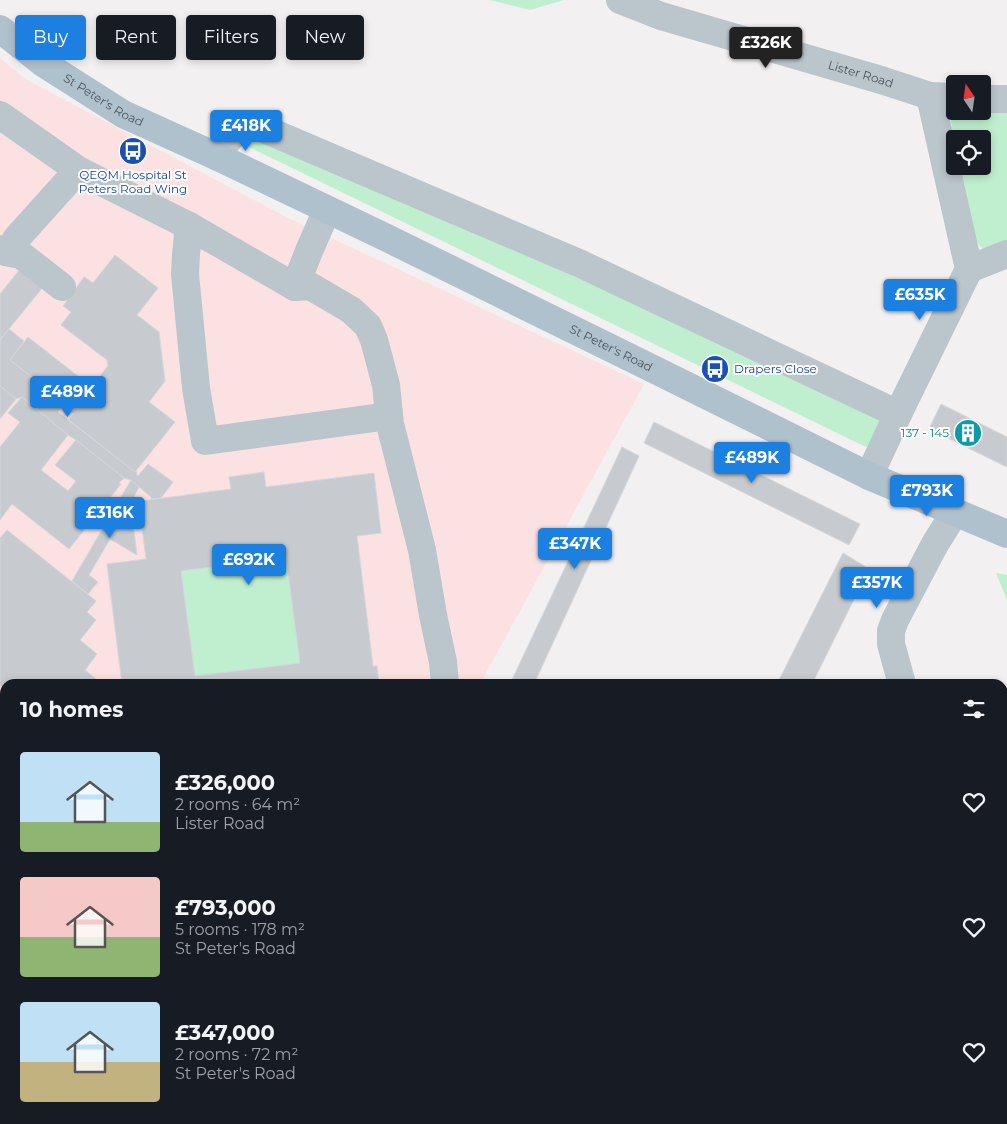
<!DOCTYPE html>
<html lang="en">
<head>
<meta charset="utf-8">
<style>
	body { margin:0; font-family:Montserrat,sans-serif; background:#242831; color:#f1f3f6; height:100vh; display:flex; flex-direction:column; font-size:19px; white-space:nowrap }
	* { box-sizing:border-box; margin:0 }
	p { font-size:16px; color:#9ea1a6 }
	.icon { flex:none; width:28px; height:28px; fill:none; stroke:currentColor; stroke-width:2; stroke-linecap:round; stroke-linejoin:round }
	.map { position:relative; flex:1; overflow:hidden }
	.drawer { position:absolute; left:0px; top:679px; width:1008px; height:446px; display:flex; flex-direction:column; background:#171b24; border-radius:15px 15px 0 0; box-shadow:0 2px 8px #0003 }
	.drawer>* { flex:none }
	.banner { position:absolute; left:15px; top:15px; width:500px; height:45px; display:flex; gap:10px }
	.needle { width:32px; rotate:347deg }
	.buttons { position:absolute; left:946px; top:75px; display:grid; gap:10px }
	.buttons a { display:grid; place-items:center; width:45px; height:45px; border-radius:5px; background:#171b24; box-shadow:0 2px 8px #0003; font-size:25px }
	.price { position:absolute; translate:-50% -42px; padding:0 11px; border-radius:5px; background:#1b80e0; color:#fff; font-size:16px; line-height:32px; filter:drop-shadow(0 1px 2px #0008) }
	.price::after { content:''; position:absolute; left:50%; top:30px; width:15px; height:11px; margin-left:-8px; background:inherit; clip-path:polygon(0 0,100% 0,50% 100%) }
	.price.on { background:#222; color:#fff }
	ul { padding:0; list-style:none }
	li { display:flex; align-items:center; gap:15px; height:125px; padding:0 20px }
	li span { display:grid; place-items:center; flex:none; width:140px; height:100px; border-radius:5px; color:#555 }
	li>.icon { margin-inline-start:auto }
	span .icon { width:60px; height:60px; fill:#fffc; stroke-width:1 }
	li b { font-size:21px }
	h2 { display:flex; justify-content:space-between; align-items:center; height:60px; padding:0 20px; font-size:21px }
	.tag { padding:0 18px; border-radius:5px; background:#171b24; box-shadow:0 2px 8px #0003; font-size:18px; line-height:45px }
	.tag.on { background:#1b80e0; color:#fff }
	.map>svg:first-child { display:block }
	.medical { fill:#fbe1e1 }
	.green { fill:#bfefce; fill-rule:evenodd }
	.building { fill:#c7cbcf; stroke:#d4d6db; fill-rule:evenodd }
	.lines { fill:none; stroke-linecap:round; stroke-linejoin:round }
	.minor { stroke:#bbc5cc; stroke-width:28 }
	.major { stroke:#b0c1ce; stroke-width:28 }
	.labels { text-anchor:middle; stroke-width:4; stroke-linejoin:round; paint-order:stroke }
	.street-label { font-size:12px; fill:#48555d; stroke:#fff }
	.transit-label { font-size:12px; fill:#164399; stroke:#fff }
	.culture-label { font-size:12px; fill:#0d838f; stroke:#fff; text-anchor:end }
</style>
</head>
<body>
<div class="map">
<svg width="1007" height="1124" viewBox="0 0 1007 1124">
	<rect width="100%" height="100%" fill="#f2f0f0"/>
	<!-- medical -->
	<path class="medical" d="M0,58L27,80L284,216L644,384L480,684H5V1120H239L236,1124H0Z"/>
	<!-- green -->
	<g class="green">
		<path d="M490,0H564L530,10Z"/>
		<path d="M958,113H1007V241C995,246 982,257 976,239L972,240L946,128L952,126L950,118L953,115ZM955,139H982V166H955Z"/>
		<path d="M246,139L269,140L781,369L876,415L880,421L877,438L866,447L249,147L245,143Z"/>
		<path d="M286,557L300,663L195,676L181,571Z"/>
		<path d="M996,573L1007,575V600Z"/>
		<path d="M239,1120H383L380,1124H236Z"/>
		<path d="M390,1120H853L863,1124H397Z"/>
	</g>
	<!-- building -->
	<g class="building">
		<path d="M115,255L158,288L137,315L159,332L165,381L149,402L175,422L135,472L69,420L74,414L71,412L108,366L107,360L61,325L71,312L63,306L84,277L93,283Z"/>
		<path d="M20,269L43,287L0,340V294Z"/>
		<path d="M9,329L24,341L10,360L65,403L58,412L135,472L136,471L137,475L138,476L148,464L173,482L161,498L151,499V497L131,480L124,478L76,440L68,435L22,397L16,399L0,386V340Z"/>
		<path d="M28,337L83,380L65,403L10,360Z"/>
		<path d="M0,386L16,399L0,419Z"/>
		<path d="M22,397L68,435L41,470L68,491L76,481L55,465L76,440L124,478L119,483L121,484L69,549L12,504L0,520V447L20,422L8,413Z"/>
		<path d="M941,404L1007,437V467L929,429Z"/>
		<path d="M654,422L860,524L849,545L644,443Z"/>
		<path d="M622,447L639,456L534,684H510Z"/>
		<path d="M264,472L266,487L374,473L381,533L357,536L373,666H377L379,684H122L107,564L146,559L142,528H138L134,502L231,489L229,477ZM286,557L300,663L195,676L181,571Z"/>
		<path d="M131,480L139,487L123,518L133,524L137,555L110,539L89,575L98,582L88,594L72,581Z"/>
		<path d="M7,530L96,601L87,612L96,620L80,640L97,654L85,670L102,684H5V689L0,685V538Z"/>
		<path d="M843,553L869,569L812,684H777Z"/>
		<path d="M0,743L5,747V787L0,793Z"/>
		<path d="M0,840L3,843L5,840V966L0,973Z"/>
		<path d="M0,1031L5,1035V1062L0,1069Z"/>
	</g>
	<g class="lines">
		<!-- minor -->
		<g class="minor">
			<path id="s1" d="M620,0L661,16L881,80L930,96L955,97"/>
			<path d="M982,99H1007"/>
			<path d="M0,115L78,170L189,226L295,287L310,286L351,310L368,326L374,340L386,385L390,424L422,550L433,615L443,662L445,684"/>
			<path d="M218,157C227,139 235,127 257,126L581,264L898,414"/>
			<path d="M189,226L186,254L185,274L196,388L205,441L389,416"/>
			<path d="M16,239L78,170"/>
			<path d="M0,249L5,252L21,255L62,287"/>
			<path d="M969,269L1007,254"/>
			<path d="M295,287L309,251L327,210"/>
			<path d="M869,476L898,414L969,269L930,96"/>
			<path d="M902,684L891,644V631L895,620L935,544L955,512"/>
			<path d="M0,718L5,722"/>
			<path d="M2,1124L6,1120"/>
		</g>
		<!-- major -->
		<path class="major" id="s2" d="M0,29L43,63L123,114L218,157L387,238L637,361L869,476L1007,534"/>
	</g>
	<!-- icons -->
	<defs>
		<symbol id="bus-disc" viewBox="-11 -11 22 22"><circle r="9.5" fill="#1a4fb4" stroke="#fff"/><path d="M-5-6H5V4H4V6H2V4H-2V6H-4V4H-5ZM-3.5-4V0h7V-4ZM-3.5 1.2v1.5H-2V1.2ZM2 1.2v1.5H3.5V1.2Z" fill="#fff"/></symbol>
		<symbol id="building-disc" viewBox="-11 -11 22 22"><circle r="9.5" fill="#0f9aa8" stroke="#fff"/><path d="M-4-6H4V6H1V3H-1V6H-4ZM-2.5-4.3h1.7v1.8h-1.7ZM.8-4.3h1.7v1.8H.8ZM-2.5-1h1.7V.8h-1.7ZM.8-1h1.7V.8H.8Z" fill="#fff"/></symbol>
	</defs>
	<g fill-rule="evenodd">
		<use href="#bus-disc" x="117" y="135" width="32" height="32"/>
		<use href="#bus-disc" x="699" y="353" width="32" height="32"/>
		<use href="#building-disc" x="952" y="417" width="32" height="32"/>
	</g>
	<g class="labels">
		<!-- street labels -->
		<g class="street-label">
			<text dy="4" stroke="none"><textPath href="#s1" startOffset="252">Lister Road</textPath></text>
			<text dy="4" stroke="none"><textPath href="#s2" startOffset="126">St Peter's Road</textPath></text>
			<text dy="4" stroke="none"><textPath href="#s2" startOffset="691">St Peter's Road</textPath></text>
		</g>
		<!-- transit labels -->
		<g class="transit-label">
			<text x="133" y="179">QEQM Hospital St<tspan x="133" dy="14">Peters Road Wing</tspan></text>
			<text x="734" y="373" text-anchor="start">Drapers Close</text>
		</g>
		<!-- culture labels -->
		<g class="culture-label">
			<text x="949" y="437">137 - 145</text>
		</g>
	</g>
</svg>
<div class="buttons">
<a><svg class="needle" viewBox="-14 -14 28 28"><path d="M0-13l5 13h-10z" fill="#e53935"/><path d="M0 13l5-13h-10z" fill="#9ea1a6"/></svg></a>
<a><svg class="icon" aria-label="locate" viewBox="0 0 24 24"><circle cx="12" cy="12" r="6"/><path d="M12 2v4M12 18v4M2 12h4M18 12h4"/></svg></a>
</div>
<b class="price on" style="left:766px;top:69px">£326K</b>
<b class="price" style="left:246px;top:152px">£418K</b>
<b class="price" style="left:920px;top:321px">£635K</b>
<b class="price" style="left:68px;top:418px">£489K</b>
<b class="price" style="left:752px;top:484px">£489K</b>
<b class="price" style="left:927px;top:517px">£793K</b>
<b class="price" style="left:110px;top:539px">£316K</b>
<b class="price" style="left:575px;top:570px">£347K</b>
<b class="price" style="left:249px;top:586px">£692K</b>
<b class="price" style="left:877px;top:609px">£357K</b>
<div class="banner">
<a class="tag on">Buy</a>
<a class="tag">Rent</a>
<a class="tag">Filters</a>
<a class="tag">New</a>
</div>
<section class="drawer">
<h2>10 homes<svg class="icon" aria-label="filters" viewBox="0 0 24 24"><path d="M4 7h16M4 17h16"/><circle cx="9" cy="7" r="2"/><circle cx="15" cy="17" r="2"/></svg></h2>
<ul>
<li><span style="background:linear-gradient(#bfe0f5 70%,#8fb573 0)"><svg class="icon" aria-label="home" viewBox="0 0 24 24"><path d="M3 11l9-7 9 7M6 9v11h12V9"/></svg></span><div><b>£326,000</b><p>2 rooms · 64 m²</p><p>Lister Road</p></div><svg class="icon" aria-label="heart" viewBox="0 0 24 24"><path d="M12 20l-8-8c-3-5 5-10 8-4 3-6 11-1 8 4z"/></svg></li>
<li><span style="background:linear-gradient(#f6c9c9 60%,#8fb573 0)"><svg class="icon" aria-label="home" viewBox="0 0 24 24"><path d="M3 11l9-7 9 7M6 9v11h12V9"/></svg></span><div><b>£793,000</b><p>5 rooms · 178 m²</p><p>St Peter's Road</p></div><svg class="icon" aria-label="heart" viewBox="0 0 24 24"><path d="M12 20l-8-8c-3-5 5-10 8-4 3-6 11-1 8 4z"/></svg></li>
<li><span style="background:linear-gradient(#bfe0f5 60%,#c2b280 0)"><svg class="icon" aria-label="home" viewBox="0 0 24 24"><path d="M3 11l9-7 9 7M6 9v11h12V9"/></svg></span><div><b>£347,000</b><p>2 rooms · 72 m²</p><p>St Peter's Road</p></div><svg class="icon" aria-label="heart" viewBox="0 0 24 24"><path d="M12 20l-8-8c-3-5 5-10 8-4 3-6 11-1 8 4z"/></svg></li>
</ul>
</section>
</div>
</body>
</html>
